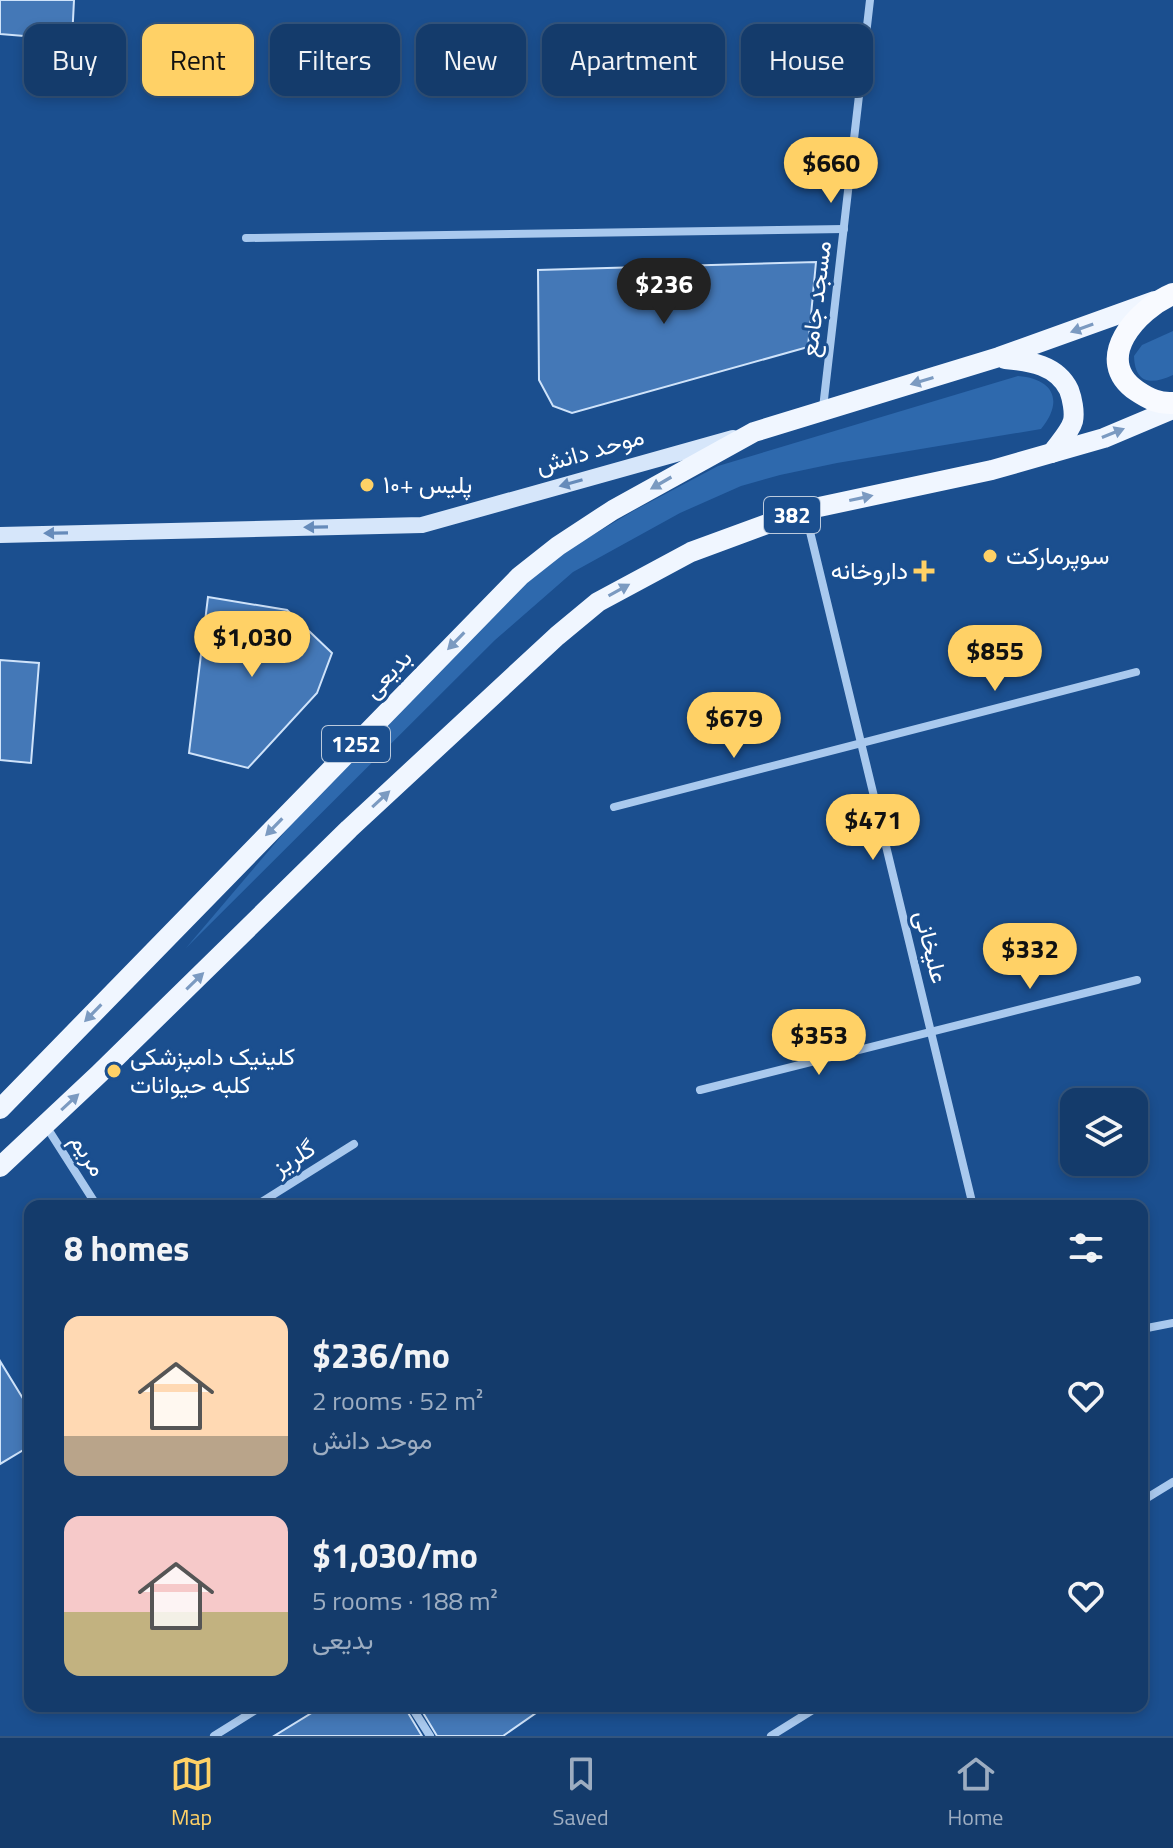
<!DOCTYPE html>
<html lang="en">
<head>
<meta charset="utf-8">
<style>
	body { margin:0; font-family:"Titillium Web",Vazirmatn,sans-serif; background:#214673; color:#f1f3f6; height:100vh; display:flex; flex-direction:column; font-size:30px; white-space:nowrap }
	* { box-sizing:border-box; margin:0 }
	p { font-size:26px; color:#9dadc1 }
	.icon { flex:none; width:44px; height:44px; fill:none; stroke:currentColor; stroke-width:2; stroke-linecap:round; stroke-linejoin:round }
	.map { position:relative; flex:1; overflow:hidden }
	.details { position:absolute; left:24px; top:1200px; width:1124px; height:512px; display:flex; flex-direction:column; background:#143b6b; border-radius:16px; box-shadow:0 4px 12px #0003,0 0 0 2px #33557e }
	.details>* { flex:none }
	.top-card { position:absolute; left:24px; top:24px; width:1126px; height:72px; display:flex; gap:16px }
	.controls { position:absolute; left:1060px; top:1088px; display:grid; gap:16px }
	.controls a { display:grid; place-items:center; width:88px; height:88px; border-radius:16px; background:#143b6b; box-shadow:0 4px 12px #0003,0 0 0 2px #33557e; font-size:40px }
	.price { position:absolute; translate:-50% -68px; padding:0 18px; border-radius:28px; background:#ffd166; color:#111; font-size:26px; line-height:52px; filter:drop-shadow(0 2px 4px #0008) }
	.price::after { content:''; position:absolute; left:50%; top:48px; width:24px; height:18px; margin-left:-12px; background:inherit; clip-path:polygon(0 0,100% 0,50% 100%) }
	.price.selected { background:#222; color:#fff }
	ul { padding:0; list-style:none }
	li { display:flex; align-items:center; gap:24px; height:200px; padding:0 40px }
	li span { display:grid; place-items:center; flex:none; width:224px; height:160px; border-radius:16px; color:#555 }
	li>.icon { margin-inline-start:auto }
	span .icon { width:96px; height:96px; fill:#fffc; stroke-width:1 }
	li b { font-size:34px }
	h2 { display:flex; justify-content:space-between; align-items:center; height:96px; padding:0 40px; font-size:34px }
	.chip { padding:0 28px; border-radius:16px; background:#143b6b; box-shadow:0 4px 12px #0003,0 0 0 2px #33557e; font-size:28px; line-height:72px }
	.chip.selected { background:#ffd166; color:#111 }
	.tab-bar { display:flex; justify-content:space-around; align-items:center; height:112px; border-top:2px solid #33557e; background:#143b6b; font-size:22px; color:#9dadc1 }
	.tab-bar a { display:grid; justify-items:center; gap:4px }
	.tab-bar .selected { color:#ffd166 }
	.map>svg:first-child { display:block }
	.green { fill:#2e69ad }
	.building { fill:#4478b7; stroke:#cfe3fa; stroke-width:2 }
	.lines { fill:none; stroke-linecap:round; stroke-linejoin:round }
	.minor { stroke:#a9c9ee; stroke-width:8 }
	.secondary { stroke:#d6e6fa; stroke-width:16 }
	.primary { stroke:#f0f6ff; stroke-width:20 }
	.trunk { stroke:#f8faff; stroke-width:22 }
	.oneway { fill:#7b9ac1 }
	.oneway2 { fill:#668bba }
	.poi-dot { fill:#ffd166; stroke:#1b4f8f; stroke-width:3 }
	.labels { text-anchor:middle; stroke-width:6; stroke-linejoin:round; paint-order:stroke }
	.shield { fill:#1b4f8f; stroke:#bbcadd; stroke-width:2 }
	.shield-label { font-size:22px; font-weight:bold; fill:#fff }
	.street-label { font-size:24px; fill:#fff; stroke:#1b4f8f }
	.poi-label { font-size:24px; fill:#fff; stroke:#1b4f8f; text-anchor:start }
</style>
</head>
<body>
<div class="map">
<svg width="1173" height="1736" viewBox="0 0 1173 1736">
	<rect width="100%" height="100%" fill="#1b4f8f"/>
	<!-- green -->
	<g class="green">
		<path d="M1173,331V375C1151,385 1135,384 1134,356L1142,345Z"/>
		<path d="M1018,376C1054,379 1064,401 1041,429L837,463L780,475L741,486L680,513L573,572L495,640L186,948L317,794L522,585L564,552L635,510L718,466Z"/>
	</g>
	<!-- building -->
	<g class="building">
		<path d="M0,0H74L72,40L0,34Z"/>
		<path d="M816,262L808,347L572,413L553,406L539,380L538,270Z"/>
		<path d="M208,597L287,610L332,653L317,693L248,768L189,753Z"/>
		<path d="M0,660L39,663L31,763L0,760Z"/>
		<path d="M0,1361L30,1410V1446L0,1464Z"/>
		<path d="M323,1706H404L422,1736H274Z"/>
		<path d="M419,1706H546L503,1736H437Z"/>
	</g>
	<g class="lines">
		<!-- minor -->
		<g class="minor">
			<path d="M246,238L844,229"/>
			<path d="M823,408L870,0"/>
			<path d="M805,511L973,1206"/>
			<path d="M614,807L1136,672"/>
			<path d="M700,1090L1137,980"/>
			<path d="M46,1126L97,1206"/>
			<path d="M255,1206L354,1144"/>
			<path d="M1142,1329L1173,1323"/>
			<path d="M1142,1501L1173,1482"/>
			<path d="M411,1706L430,1736"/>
			<path d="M214,1736L262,1706"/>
			<path d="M771,1736L819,1706"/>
		</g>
		<!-- secondary -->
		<path class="secondary" d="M0,535L422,525L733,438"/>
		<!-- primary -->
		<g class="primary">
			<path d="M1005,359C1030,361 1057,365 1069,390C1072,398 1075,412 1073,421C1070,432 1059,443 1052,453"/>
			<path d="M0,1109L520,576L558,546L613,510L754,432L999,357L1155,301"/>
			<path d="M0,1167L99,1074L349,829L557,636L598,602L691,552L805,510L992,470L1104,438L1173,409"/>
		</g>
		<!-- trunk -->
		<path class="trunk" d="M1173,294C1137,309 1091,360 1137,391C1149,399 1159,404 1173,403"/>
	</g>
	<!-- one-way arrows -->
	<defs><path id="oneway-solid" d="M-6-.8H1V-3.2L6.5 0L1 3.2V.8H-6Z" transform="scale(2)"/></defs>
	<g class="oneway">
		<use href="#oneway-solid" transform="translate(1082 328) rotate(160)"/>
		<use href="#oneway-solid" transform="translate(922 381) rotate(163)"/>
		<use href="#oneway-solid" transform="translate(1113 433) rotate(-22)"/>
		<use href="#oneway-solid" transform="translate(661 483) rotate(150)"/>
		<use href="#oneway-solid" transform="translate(861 498) rotate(-12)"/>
		<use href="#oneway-solid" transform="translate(619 590) rotate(-29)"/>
		<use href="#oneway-solid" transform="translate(456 641) rotate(134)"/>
		<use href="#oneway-solid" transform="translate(381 799) rotate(-43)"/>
		<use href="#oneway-solid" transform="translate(274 827) rotate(134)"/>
		<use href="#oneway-solid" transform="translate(195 981) rotate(-44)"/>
		<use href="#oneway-solid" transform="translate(93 1013) rotate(134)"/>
		<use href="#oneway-solid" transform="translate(70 1102) rotate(-43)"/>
	</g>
	<g class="oneway2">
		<use href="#oneway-solid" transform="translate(571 483) rotate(164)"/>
		<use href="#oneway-solid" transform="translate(316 527) rotate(179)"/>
		<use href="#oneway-solid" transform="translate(56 533) rotate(179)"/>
	</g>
	<!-- markers -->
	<g class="poi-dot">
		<circle cx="367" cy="485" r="8"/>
		<circle cx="990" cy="556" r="8"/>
		<path d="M920 559h8v8h8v8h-8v8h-8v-8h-8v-8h8z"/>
		<circle cx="114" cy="1071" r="8"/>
	</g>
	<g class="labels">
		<!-- shield labels -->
		<g class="shield">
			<rect x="764" y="497" width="56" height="36" rx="6"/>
			<rect x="322" y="726" width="68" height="36" rx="6"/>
		</g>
		<g class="shield-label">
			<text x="792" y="523">382</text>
			<text x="356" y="752">1252</text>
		</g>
		<!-- street labels -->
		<g class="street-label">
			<text transform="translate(816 299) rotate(-83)" y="8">مسجد جامع</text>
			<text transform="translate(590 451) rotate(-16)" y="8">موحد دانش</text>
			<text transform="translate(388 674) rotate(-46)" y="8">بدیعی</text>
			<text transform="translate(931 947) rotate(76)" y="8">علیخانی</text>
			<text transform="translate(88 1155) rotate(57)" y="8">مریم</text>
			<text transform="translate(294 1158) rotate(-32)" y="8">گلریز</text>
		</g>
		<!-- poi labels -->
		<g class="poi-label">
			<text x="383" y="493">پلیس +۱۰</text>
			<text x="1006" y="564">سوپرمارکت</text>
			<text x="908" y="579" text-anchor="end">داروخانه</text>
			<text x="130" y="1065">کلینیک دامپزشکی<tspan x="130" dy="28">کلبه حیوانات</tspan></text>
		</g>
	</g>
</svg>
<div class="controls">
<a><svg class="icon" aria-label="layers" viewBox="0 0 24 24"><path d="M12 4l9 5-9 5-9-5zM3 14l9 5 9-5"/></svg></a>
</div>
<b class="price" style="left:831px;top:205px">$660</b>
<b class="price selected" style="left:664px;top:326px">$236</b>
<b class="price" style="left:252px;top:679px">$1,030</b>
<b class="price" style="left:995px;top:693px">$855</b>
<b class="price" style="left:734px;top:760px">$679</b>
<b class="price" style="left:873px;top:862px">$471</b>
<b class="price" style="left:1030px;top:991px">$332</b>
<b class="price" style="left:819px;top:1077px">$353</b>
<div class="top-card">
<a class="chip">Buy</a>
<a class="chip selected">Rent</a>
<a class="chip">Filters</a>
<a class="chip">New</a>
<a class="chip">Apartment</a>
<a class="chip">House</a>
</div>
<section class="details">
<h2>8 homes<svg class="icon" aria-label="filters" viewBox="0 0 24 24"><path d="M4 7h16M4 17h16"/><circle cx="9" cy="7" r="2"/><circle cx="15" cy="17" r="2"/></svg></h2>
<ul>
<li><span style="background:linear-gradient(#ffd9b3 75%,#b9a48a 0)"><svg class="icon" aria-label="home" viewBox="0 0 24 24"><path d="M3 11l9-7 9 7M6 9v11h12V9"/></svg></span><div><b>$236/mo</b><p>2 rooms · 52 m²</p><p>موحد دانش</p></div><svg class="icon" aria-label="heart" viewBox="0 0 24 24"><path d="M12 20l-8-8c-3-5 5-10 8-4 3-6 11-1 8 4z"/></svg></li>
<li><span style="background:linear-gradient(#f6c9c9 60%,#c2b280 0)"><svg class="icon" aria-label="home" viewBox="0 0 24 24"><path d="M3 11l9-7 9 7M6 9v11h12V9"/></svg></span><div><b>$1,030/mo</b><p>5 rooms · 188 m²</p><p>بدیعی</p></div><svg class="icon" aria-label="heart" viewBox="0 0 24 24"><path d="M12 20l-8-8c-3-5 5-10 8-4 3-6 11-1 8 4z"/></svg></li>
</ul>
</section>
</div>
<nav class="tab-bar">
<a class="selected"><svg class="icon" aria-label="map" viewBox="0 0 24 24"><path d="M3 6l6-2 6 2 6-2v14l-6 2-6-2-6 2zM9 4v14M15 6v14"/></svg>Map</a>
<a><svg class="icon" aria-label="saved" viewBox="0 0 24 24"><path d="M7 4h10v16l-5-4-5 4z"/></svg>Saved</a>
<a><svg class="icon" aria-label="home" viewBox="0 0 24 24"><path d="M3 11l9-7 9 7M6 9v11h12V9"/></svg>Home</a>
</nav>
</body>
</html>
